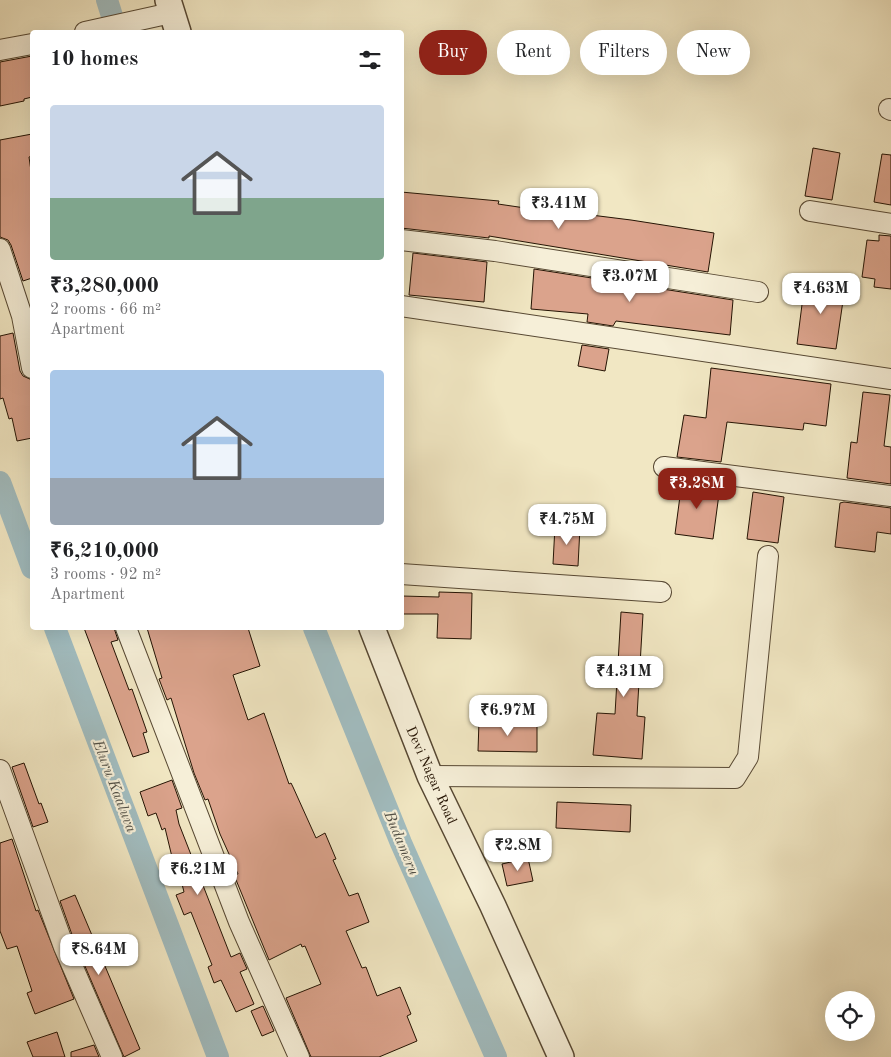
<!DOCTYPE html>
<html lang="en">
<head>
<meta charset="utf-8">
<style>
	body { margin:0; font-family:"Old Standard TT",serif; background:#f2f2f2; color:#202124; height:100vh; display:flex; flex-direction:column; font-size:19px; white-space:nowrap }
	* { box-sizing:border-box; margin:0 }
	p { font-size:16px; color:#757577 }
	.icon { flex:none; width:28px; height:28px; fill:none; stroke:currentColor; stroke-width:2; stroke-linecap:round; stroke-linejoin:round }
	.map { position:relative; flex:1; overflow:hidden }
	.side { position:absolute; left:30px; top:30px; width:374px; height:600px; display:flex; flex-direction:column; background:#fff; border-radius:5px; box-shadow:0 5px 20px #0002 }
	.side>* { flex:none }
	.banner { position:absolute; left:419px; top:30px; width:396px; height:45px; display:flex; gap:10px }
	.controls { position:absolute; left:825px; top:991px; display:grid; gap:10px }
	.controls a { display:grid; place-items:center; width:50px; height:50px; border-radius:50%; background:#fff; box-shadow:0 5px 20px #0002; font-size:25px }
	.price { position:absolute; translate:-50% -42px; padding:0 11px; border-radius:10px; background:#fff; color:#222; font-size:16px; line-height:32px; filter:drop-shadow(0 1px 2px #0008) }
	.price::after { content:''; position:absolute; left:50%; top:30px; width:15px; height:11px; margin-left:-8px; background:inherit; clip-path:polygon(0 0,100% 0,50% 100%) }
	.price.selected { background:#8f2418; color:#fff }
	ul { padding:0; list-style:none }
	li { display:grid; align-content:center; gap:10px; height:265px; padding:0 20px }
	li span { display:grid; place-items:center; height:155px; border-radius:5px; color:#555 }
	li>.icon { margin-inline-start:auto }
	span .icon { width:90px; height:90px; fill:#fffc; stroke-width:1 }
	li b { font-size:21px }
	h2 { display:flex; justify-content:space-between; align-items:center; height:60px; padding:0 20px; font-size:21px }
	.tag { padding:0 18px; border-radius:22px; background:#fff; box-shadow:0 5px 20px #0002; font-size:18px; line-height:45px }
	.tag.selected { background:#8f2418; color:#fff }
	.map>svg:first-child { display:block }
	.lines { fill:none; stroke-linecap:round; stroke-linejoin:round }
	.canal { stroke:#a1bcbf; stroke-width:22 }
	.building { fill:#dba38c; stroke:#241303 }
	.minor-casing { stroke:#574833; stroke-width:22 }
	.tertiary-casing { stroke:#574833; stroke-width:28 }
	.minor { stroke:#f6efd8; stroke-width:20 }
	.tertiary { stroke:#f6efd8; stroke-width:25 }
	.labels { text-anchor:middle; stroke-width:4.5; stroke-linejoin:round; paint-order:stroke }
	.street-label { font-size:14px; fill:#241303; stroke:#f6efd8 }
	.water-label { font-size:15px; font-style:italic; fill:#504e45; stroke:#f6efd8 }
</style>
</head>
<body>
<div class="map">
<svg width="891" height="1057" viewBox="0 0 891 1057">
	<rect width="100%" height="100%" fill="#f1e7c3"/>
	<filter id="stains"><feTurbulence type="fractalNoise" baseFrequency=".004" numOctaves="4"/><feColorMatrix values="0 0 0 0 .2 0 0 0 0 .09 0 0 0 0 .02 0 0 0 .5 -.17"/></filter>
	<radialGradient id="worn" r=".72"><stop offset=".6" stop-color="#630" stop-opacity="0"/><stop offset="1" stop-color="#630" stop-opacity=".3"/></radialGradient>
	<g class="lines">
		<!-- canal -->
		<g class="canal">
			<path d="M107,0L117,32"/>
			<path d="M0,482L32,568"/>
			<path d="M55,628L218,1057"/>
			<path d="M314,628L401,843L496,1057"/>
		</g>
	</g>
	<!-- building -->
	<g class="building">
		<path d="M32,56V97L24,99V101L0,106V62Z"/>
		<path d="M32,134V156L29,157L32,178V278L23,281L11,245L8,240L0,237V140Z"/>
		<path d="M813,148L840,153L832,200L805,196Z"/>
		<path d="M882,154L891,155V205L874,202Z"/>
		<path d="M401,192L499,201L498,204L532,209L533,205L553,208L552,213L590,219L591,215L631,220L714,233L708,272L489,236V238L401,228Z"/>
		<path d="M879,235L891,236V289L874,287L875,279L862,277L867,240L879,241Z"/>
		<path d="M413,253L487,262L484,302L409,295Z"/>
		<path d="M534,269L733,300L730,335L616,321L613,326L587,322L588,314L531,309Z"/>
		<path d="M805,281L845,287L836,349L797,344Z"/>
		<path d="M13,333L20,371L23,376L32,380V438L17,441L12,418L9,419L3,398L0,399V336Z"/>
		<path d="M582,345L609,349L605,371L578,366Z"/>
		<path d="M711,368L831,384L826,426L804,423L803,430L727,422L721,462L677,457L684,415L706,418Z"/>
		<path d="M863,392L890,395L884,446L891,447V484L847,478L851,442L857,443Z"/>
		<path d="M682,481L717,486L716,494H719L713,539L675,534Z"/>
		<path d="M753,492L784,497L778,543L747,539Z"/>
		<path d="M844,502L891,508V534L877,532L875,552L835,547L840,503Z"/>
		<path d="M555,526L580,527L578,566L553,564Z"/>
		<path d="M439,592L472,593L471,639L437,638L438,614H402V596L439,597Z"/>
		<path d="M621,612L643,614L637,716L645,717L642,759L593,755L597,713L615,714Z"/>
		<path d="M84,628H114L118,640L111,642L129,690L132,689L147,732L143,733L149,752L133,757Z"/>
		<path d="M147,628H248L260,666L233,675L248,720L264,713L289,784L291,783L293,787L316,838L325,833L336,859L333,860L349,896L358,893L369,922L346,931L362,968L366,967L377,996L400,987L411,1014L407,1016L417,1041L379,1057H311L286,998L321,984L305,946L302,947L301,944L269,960L234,875L238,874L220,834L208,799L205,800L194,773L171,698L167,700L159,679L162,678Z"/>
		<path d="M479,721L537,723V752L478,751Z"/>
		<path d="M24,763L39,804L41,803L48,822L33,827L12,767Z"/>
		<path d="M172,780L182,808L176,810L179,824L231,957L240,953L247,969L240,972L254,1004L236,1012L221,980L214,983L208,967L212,965L191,912L184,915L176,895L184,892L175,856L172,857L165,828L162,830L156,813L148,816L140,792Z"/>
		<path d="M557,802L631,805L630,832L556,828Z"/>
		<path d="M12,839L36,911L38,910L74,999L35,1014L27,993L32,991L17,946L7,949L0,931V843Z"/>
		<path d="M528,858L533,881L507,886L502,864Z"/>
		<path d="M75,895L140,1049L124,1057L75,943L60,901Z"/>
		<path d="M263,1006L274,1031L262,1036L251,1011Z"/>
		<path d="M57,1032L65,1057H33L27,1042Z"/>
		<path d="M94,1045L99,1057H71V1052Z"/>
	</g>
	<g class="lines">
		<defs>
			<g id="minor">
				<path d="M85,32L171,13"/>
				<path d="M0,50L32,44"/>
				<path d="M889,109L891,110"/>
				<path d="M810,211L891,224"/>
				<path d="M401,240L495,251L758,292"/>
				<path d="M0,249L22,316L32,368"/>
				<path d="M401,306L891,379"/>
				<path d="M664,467L891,496"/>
				<path d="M401,574L661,592"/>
				<path d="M126,628L239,922L299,1057"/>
				<path d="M0,770L64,947L112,1057"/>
				<path d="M430,776L735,778L748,757L768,556"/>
			</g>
			<g id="tertiary">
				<path d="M168,0L178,32"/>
				<path d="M372,628L430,776L493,906L561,1057"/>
			</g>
		</defs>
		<!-- minor casing -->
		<use href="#minor" class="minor-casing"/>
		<!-- tertiary casing -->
		<use href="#tertiary" class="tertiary-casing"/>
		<!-- minor -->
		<use href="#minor" class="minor"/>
		<!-- tertiary -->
		<use href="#tertiary" class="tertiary"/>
	</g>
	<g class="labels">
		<!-- street labels -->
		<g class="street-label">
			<text transform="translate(432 775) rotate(66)" y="5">Devi Nagar Road</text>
		</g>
		<!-- water labels -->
		<g class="water-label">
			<text transform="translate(115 786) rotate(69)" y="5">Eluru Kaaluva</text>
			<text transform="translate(402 843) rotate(67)" y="5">Budameru</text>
		</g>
	</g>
	<rect width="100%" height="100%" filter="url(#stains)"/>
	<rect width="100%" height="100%" fill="url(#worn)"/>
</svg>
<div class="controls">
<a><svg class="icon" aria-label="locate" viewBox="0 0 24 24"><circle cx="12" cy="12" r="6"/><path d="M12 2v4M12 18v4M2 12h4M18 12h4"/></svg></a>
</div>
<b class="price" style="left:559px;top:230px">₹3.41M</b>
<b class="price" style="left:630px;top:303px">₹3.07M</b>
<b class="price" style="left:821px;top:315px">₹4.63M</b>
<b class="price selected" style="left:697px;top:510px">₹3.28M</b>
<b class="price" style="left:567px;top:546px">₹4.75M</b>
<b class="price" style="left:624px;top:698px">₹4.31M</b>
<b class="price" style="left:508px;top:737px">₹6.97M</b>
<b class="price" style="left:518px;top:872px">₹2.8M</b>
<b class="price" style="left:198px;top:896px">₹6.21M</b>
<b class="price" style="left:99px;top:976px">₹8.64M</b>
<div class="banner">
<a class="tag selected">Buy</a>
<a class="tag">Rent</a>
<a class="tag">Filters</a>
<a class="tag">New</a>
</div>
<section class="side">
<h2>10 homes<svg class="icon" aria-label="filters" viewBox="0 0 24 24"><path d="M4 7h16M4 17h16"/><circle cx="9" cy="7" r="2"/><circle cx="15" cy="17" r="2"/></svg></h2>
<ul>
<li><span style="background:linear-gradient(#c9d6e8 60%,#7fa58c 0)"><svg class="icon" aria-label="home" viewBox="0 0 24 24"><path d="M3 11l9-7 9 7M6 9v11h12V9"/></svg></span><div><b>₹3,280,000</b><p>2 rooms · 66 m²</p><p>Apartment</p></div></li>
<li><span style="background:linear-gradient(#a9c7e8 70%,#9aa5b1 0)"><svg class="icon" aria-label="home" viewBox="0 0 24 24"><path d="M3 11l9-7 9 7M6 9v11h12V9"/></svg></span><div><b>₹6,210,000</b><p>3 rooms · 92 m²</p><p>Apartment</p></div></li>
</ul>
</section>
</div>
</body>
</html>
